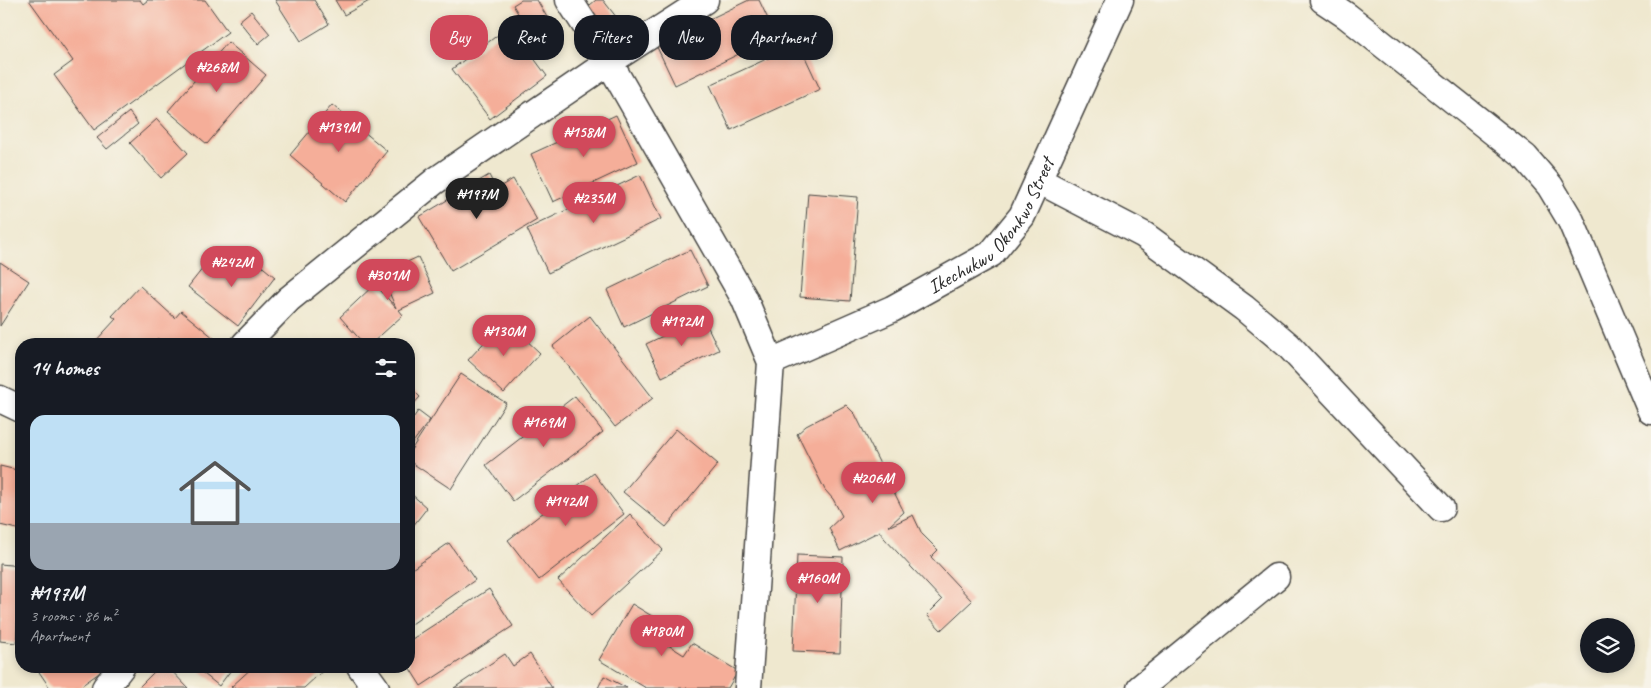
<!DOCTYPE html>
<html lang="en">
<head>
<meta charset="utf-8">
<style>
	body { margin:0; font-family:Caveat,sans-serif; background:#242831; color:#f1f3f6; height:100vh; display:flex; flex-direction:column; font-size:19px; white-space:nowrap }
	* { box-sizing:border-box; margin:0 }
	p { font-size:16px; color:#9ea1a6 }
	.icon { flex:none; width:28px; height:28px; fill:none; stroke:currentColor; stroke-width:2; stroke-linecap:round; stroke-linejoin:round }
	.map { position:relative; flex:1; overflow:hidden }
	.side { position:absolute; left:15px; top:338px; width:400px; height:335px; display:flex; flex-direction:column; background:#171b24; border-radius:20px; box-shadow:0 2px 8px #0003 }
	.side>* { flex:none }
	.guide { position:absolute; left:430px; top:15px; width:475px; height:45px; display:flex; gap:10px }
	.tools { position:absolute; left:1580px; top:618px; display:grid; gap:10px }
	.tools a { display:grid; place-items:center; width:55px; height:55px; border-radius:50%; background:#171b24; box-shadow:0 2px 8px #0003; font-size:25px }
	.price { position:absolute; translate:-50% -42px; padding:0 11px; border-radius:18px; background:#d1495b; color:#fff; font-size:16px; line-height:32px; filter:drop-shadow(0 1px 2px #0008) }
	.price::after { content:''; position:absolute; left:50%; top:30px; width:15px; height:11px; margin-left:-8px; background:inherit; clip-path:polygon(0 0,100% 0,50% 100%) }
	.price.active { background:#222; color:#fff }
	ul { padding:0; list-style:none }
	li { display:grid; align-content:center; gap:10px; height:265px; padding:0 15px }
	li+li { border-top:1px solid #363941 }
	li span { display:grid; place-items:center; height:155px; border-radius:15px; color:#555 }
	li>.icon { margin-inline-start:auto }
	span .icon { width:90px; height:90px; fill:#fffc; stroke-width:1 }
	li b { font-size:21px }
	h2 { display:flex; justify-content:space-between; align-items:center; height:60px; padding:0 15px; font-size:21px }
	.chip { padding:0 18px; border-radius:20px; background:#171b24; box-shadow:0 2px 8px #0003; font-size:18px; line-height:45px }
	.chip.active { background:#d1495b; color:#fff }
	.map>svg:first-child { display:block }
	.building { fill:#f5ae99 }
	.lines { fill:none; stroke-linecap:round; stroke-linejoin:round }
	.minor-casing { stroke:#484744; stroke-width:29 }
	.minor { stroke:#fff; stroke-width:26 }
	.labels { text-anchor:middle; stroke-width:4; stroke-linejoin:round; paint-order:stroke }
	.street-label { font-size:20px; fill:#2b2b2b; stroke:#f7f3e8 }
</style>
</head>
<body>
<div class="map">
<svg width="1651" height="688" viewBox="0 0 1651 688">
	<rect width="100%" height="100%" fill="#f7f3e8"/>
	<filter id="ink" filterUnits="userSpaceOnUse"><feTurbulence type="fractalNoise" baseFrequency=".02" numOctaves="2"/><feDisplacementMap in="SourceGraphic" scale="10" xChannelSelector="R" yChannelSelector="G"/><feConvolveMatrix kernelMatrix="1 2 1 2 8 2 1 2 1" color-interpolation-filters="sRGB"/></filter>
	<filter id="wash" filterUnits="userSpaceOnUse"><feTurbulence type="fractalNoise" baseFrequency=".0096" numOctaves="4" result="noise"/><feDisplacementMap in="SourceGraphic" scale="20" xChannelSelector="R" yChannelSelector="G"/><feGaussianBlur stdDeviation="1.12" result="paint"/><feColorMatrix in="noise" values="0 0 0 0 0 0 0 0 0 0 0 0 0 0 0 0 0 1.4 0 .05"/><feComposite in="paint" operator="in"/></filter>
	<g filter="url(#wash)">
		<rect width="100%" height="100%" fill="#efe8cf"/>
		<g id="blocks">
			<!-- building -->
			<g class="building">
				<path d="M29,0H140L143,4L148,0H205L228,32L94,130L54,75L73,61Z"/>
				<path d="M275,0H314L329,24L301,41Z"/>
				<path d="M335,0H371L344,15Z"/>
				<path d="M521,0H537L555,31L535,42L513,5Z"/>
				<path d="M596,0H603L617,18L601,32L584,10Z"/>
				<path d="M749,0H759L776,36L675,85L656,45Z"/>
				<path d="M251,11L270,34L258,44L239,21Z"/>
				<path d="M510,26L547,76L490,119L452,69Z"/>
				<path d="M228,42L266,75L207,144L168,111Z"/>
				<path d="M799,44L820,89L731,130L710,85Z"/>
				<path d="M332,105L387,151L345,202L290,155Z"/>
				<path d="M129,112L138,124L107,149L97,138Z"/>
				<path d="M616,115L638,162L553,202L531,154Z"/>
				<path d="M157,119L188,153L161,178L130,143Z"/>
				<path d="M489,175L496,189L513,179L537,220L451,271L419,217Z"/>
				<path d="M640,175L661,219L548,273L527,229Z"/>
				<path d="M808,193L858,197L850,301L800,297Z"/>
				<path d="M690,250L708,286L624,327L607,290Z"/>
				<path d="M248,255L275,277L238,326L188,287L211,258L233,275Z"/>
				<path d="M418,257L435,293L399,310L403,315L371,344H364L340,317L375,284L396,308L381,274Z"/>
				<path d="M0,262L29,281L0,326Z"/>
				<path d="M140,286L175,318L181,311L214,338L210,344H154L158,338L153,344H93L116,319L112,316Z"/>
				<path d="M590,316L653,398L615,427L553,346Z"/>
				<path d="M703,317L719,350L662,377L646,344Z"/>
				<path d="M505,320L540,353L504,393L468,360Z"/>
				<path d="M461,374L506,403L451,489L409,461V453Z"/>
				<path d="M409,386L420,397L409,409Z"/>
				<path d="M575,396L603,432L513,501L486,465Z"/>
				<path d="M846,405L855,414L904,512L888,527L913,515L922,534L938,550L931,557L972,601L941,630L927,615L942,600L884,538L880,531L840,551L829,528L842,516L833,499L825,490L797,434L806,426Z"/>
				<path d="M418,411L430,420L410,446L409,444V424Z"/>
				<path d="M676,429L718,464L666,527L623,492Z"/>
				<path d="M0,466L21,471V530L0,525Z"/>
				<path d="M594,473L624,514L539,580L508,540Z"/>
				<path d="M409,492L427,508L409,531Z"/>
				<path d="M630,514L663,550L591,616L558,580Z"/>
				<path d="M449,543L475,580L409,626V571Z"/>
				<path d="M797,555L843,557L840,653L793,651Z"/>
				<path d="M0,564L21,566L16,643L0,641Z"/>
				<path d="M489,589L513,626L421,686L409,667V641Z"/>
				<path d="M632,604L670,627L662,641L684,655L692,643L738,671L728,688H646L599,660Z"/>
				<path d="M505,654L513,666L530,654L552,688H454Z"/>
				<path d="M35,666H109L78,688H50Z"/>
				<path d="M160,666H167L188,688H138Z"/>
				<path d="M194,666H234L219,686Z"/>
				<path d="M254,666H328L304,688H232L231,687Z"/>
				<path d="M604,676L627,688H598Z"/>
			</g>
		</g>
	</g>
	<g filter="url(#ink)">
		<use href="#blocks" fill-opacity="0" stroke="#484744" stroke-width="1"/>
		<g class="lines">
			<defs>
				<g id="minor">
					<path d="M569,0L609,62L744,298L771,362L748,688"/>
					<path d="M1323,0L1347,16L1525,157L1550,186L1571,221L1651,411"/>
					<path d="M1038,180L1144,235L1244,308L1288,345L1441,508"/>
					<path d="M245,344L289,299L435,181L609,62L705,0"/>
					<path id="s1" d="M771,362L892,309L991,254L1022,216L1120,0"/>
					<path d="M0,399L21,409"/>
					<path d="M360,666L376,688"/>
					<path d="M105,688L122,666"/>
					<path d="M1140,688L1276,577"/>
				</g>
			</defs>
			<!-- minor casing -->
			<use href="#minor" class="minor-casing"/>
			<!-- minor -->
			<use href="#minor" class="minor"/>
		</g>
	</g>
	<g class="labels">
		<!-- street labels -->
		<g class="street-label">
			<text dy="7" stroke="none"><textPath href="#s1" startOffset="266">Ikechukwu Okonkwo Street</textPath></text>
		</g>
	</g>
</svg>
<div class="tools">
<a><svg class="icon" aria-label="layers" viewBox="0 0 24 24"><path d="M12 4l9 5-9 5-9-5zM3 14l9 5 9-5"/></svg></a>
</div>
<b class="price" style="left:217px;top:93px">₦268M</b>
<b class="price" style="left:339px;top:153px">₦139M</b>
<b class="price" style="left:584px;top:158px">₦158M</b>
<b class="price active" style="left:477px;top:220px">₦197M</b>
<b class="price" style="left:594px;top:224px">₦235M</b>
<b class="price" style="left:232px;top:288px">₦242M</b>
<b class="price" style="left:388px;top:301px">₦301M</b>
<b class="price" style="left:682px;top:347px">₦192M</b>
<b class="price" style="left:504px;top:357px">₦130M</b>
<b class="price" style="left:544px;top:448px">₦169M</b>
<b class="price" style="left:873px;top:504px">₦206M</b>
<b class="price" style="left:566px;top:527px">₦142M</b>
<b class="price" style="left:818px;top:604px">₦160M</b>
<b class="price" style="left:662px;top:657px">₦180M</b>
<div class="guide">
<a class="chip active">Buy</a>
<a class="chip">Rent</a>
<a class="chip">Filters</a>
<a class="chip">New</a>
<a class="chip">Apartment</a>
</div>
<section class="side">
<h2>14 homes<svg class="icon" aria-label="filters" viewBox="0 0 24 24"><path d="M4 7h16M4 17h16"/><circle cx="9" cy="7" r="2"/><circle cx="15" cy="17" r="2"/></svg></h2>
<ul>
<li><span style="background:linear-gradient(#bfe0f5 70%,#9aa5b1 0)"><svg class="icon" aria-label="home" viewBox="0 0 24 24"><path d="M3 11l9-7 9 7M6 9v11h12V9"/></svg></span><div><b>₦197M</b><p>3 rooms · 86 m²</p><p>Apartment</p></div></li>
</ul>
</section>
</div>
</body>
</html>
